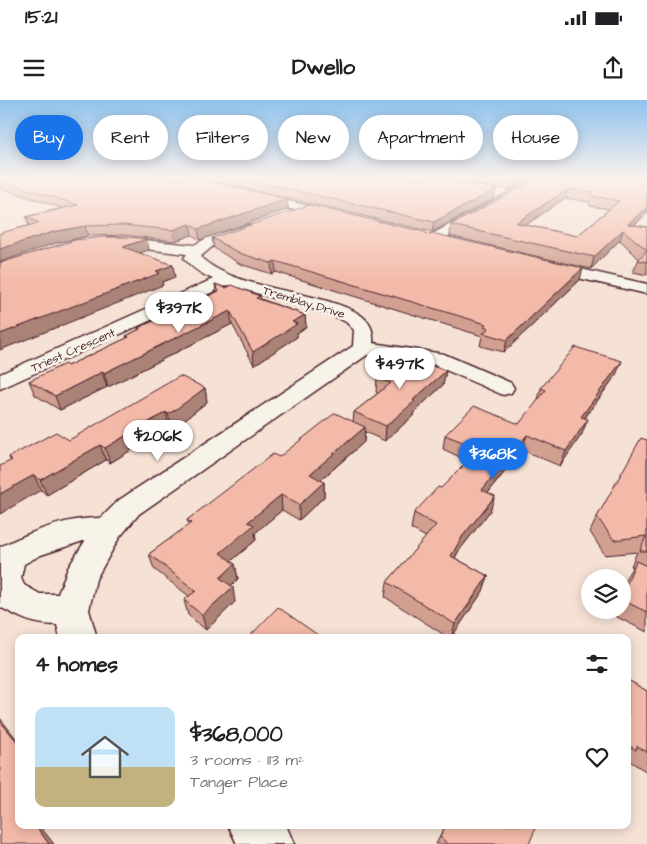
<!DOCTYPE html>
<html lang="en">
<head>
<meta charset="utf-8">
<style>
	body { margin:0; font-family:"Architects Daughter",sans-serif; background:#f6f6f6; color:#202124; height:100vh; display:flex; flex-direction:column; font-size:19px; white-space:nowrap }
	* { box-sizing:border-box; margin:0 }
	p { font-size:16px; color:#757577 }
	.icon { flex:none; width:28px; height:28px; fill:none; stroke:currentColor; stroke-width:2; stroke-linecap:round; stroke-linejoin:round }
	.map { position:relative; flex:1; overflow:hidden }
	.panel { position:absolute; left:15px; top:534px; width:616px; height:195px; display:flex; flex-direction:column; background:#fff; border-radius:10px; box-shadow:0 2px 12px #0003 }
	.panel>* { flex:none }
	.guide { position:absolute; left:15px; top:15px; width:618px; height:45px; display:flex; gap:10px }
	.fabs { position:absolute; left:581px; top:469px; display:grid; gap:10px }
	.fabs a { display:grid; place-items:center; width:50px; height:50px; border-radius:50%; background:#fff; box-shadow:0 2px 12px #0003; font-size:25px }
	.price { position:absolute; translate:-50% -42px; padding:0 11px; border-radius:18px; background:#fff; color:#222; font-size:16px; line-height:32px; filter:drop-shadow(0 1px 2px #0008) }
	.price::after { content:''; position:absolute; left:50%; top:30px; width:15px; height:11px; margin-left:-8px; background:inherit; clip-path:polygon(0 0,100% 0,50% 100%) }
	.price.current { background:#1a73e8; color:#fff }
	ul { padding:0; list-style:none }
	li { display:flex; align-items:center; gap:15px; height:125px; padding:0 20px }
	li span { display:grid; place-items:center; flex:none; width:140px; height:100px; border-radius:10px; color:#555 }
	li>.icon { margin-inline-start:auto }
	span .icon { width:60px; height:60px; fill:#fffc; stroke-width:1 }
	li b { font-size:21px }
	h2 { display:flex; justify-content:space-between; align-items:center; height:60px; padding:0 20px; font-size:21px }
	.pill { padding:0 18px; border-radius:22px; background:#fff; box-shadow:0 2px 12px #0003; font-size:18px; line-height:45px }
	.pill.current { background:#1a73e8; color:#fff }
	.status { display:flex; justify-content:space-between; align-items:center; height:35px; padding:0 25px; background:#fff; direction:ltr }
	.status svg { height:14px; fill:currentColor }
	header { display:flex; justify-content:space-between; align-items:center; height:65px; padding:0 20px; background:#fff; font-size:22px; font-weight:800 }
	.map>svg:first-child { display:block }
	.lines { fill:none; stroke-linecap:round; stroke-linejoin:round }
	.minor-casing { stroke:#4a1f2b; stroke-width:3 }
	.tertiary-casing { stroke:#4a1f2b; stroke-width:3 }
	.minor { fill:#f7f3e8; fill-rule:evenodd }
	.tertiary { fill:#f7f3e8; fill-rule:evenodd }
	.wall { fill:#d1a091; stroke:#4a1f2b; fill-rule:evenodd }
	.shaded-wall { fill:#aa8276; stroke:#4a1f2b }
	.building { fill:#f3baa9; stroke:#4a1f2b; fill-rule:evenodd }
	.labels { text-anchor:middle; stroke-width:5; stroke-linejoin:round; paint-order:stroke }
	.far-street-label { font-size:12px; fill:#4a1f2b; stroke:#f7f3e8 }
</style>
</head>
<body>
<div class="status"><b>15:21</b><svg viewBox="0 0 49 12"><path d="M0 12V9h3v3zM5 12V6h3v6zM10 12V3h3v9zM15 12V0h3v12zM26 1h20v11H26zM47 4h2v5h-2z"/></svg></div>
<header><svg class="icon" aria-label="menu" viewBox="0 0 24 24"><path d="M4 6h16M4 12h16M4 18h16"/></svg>Dwello<svg class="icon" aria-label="share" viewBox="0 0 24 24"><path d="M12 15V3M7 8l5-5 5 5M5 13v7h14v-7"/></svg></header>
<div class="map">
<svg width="647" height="744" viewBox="0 0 647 744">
	<rect width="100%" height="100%" fill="#f6e2d5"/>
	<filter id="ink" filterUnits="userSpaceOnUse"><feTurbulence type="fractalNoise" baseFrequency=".02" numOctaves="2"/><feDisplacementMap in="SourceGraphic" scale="10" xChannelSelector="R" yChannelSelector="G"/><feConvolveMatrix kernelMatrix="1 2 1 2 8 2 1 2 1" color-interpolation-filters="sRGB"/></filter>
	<g filter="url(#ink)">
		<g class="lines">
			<defs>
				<g id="minor">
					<path d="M535,78H548L437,143H427L425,140L427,137Z"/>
					<path d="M248,125L253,126L255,129L253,132L213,146L200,157C231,185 287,189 327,201C337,204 350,208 359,214C370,221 374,231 373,243L444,254L511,283L514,288L511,293L503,295L432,264L367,255L139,414L119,438L96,479L89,510L97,538H60L57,525C31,524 23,519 0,507V447C30,432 67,417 101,418L119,400L353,246L354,230L346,222L327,213L228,185L0,289V274L213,179C201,174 192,168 184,158L187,154L112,145L107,144L105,141L107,138L112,137L194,145L211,136ZM83,441H85L68,468L58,494H40L24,485L21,478L24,464L41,455Z"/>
					<path d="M228,725H286L294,744H237Z"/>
				</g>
				<g id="tertiary">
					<path d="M174,78H193L343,114L344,117L338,121L175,80Z"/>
					<path d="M545,161L647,184V194L539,169L537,166L539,163Z"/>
				</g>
			</defs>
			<!-- minor casing -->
			<use href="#minor" class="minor-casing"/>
			<!-- tertiary casing -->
			<use href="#tertiary" class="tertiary-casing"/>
			<!-- minor -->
			<use href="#minor" class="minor"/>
			<!-- tertiary -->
			<use href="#tertiary" class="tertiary"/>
		</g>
		<!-- wall -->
		<g class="wall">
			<path d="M0,78L287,99L288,109L200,140L192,135L175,141L124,135L88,136L56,143L29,126L26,117L62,108L0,88Z"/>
			<path d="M202,78H437L496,89L494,98L432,132Z"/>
			<path d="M443,78H531L509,90Z"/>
			<path d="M538,78H647V113L634,125L647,127V175L633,172L639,159L620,140L591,169L450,136L451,125ZM565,98L589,102L590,106L609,109L577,136L526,125Z"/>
			<path d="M428,135L580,180L504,252L480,246L482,236L276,172L272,174L240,164L214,148L212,138Z"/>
			<path d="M215,184L226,188L260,196L261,199L305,215L306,227L297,233V237L254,265L232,224L108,287H107L60,310L35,295L29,281L67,266L127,238L126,236L138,230V228L216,192Z"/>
			<path d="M446,271L443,285L414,312L413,316L385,341L365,332L364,342L321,380L324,382V397L299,420L282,410L255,433L256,440L231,461L235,464L238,479L231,486L235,502L206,530L188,515L184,500L189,496L154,469L149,454L189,425L187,420L279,357L353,322L354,312L378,293L376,292L377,278Z"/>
			<path d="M616,275L585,318L582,334L560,366L522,350L488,393L490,411L458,452L455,458L488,476L483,491L451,538H449L385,497L387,482L426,437L411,429L414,413L441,388L468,361L443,349L445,335L519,324L537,303L541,288Z"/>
			<path d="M205,288L207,302L179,324L172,328L169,327L110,363L106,360L47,395L41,390L10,360L9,357L69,340Z"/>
			<path d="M647,340V465H644L647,466V532L611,514L613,510H622V487L627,476L633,466H631L637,452L605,455L590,432L597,417Z"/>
			<path d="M628,580L647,591V672L628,660Z"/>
			<path d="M446,725L529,744H436Z"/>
		</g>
		<!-- shaded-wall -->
		<g class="shaded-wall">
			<path d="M516,78H531L509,90L511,81Z"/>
			<path d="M496,89L494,98L432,132L434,122Z"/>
			<path d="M568,89L565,98L513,134L516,123Z"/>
			<path d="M287,99L288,109L200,140L198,129Z"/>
			<path d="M647,107V113L627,132L628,124Z"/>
			<path d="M190,124L192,135L175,141L173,130Z"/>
			<path d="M85,126L88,136L56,143L0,162V149L53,132Z"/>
			<path d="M623,130L620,140L591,169L594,157Z"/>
			<path d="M147,139L149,150L125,158L123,147Z"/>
			<path d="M275,161L276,172L272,174L271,163Z"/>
			<path d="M173,165L175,177L162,182L163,185L0,250V234Z"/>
			<path d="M583,168L580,180L504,252L507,240Z"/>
			<path d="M230,211L232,224L108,287L104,273Z"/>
			<path d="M305,215L306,227L297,233V237L254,265L253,252L292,222Z"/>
			<path d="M622,261L616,275L575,331L581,317Z"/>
			<path d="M446,271L443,285L414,312L413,316L385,341L386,326L413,300Z"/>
			<path d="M102,272L107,287L60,310L55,296Z"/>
			<path d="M205,288L207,302L179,324L172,328L168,314Z"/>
			<path d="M166,312L169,327L110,363L105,348Z"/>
			<path d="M588,319L582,334L560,366L566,351Z"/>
			<path d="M365,327L364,342L310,389V374Z"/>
			<path d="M527,335L522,350L478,405L482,390Z"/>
			<path d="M100,345L106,360L47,395L40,380Z"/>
			<path d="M34,375L41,390L0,414V394Z"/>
			<path d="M324,382V397L299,420V405Z"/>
			<path d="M281,395L282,410L255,433L256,440L223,468L220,453L248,422Z"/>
			<path d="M495,396L490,411L458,452L448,471L451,456L462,437Z"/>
			<path d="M235,464L238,479L223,493L220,478Z"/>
			<path d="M488,476L483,491L451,538L455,524Z"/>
			<path d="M233,487L235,502L206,530L202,515Z"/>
			<path d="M0,618L19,642V644L0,621Z"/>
			<path d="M19,697V704L16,700Z"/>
			<path d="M35,725H39L54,744H49Z"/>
		</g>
		<!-- building -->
		<g class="building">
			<path d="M0,78H195L287,99L198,129L190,124L173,130L122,125L85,126L53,132L0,149V133L39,123L26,117L78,105L0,80Z"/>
			<path d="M239,78H437L496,89L434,122Z"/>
			<path d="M494,78H516L511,81Z"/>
			<path d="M538,78H647V107L628,124L647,127V162L638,160L647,150L623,130L594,157L451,125ZM568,89L592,92L593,96L619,101L577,136L516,123Z"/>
			<path d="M309,105L425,132L428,135L436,134L583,168L507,240L483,233L489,228L484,226L486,224L275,161L271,163L239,153L212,138Z"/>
			<path d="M102,137H129L147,139L123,147L173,165L156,171L160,173L0,234V163L75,140Z"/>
			<path d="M215,184L226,188L232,185L260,196L256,198L305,215L292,222L297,224L253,252L230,211L104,273L102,272L55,296L29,281L65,264L67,266L129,237L126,236L140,229L138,228L219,191Z"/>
			<path d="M575,247L622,261L581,317L588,319L566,351L527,335L482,390L495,396L462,437L451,456L488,476L455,524L387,482L436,425L414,413L438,387L441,388L480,349L445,335L474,306L519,324L546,290L541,288Z"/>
			<path d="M406,256L446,271L413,300L415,301L386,326L354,312L391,283L377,278Z"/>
			<path d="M180,276L205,288L175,310L168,314L166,312L105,348L100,345L40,380L34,375L0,394V366L12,360L9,357L56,332L69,340Z"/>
			<path d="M335,313L365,327L310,374L324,382L299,405L281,395L248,422L254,425L220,453L235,464L220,478L233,487L202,515L184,500L196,491L149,454L191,423L187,420L273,354L279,357Z"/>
			<path d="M641,338L647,340V451H640L646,436L614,440L597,417Z"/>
			<path d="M636,461L647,466V512L622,500V495Z"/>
			<path d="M278,507L322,538H248Z"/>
			<path d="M628,580L647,591V652L637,646L636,650L628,645Z"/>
			<path d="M0,621L19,644V697L16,700L19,704V725H35L49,744H0Z"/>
			<path d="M446,725H537L529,744H448L440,737Z"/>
		</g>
	</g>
	<!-- sky -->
	<linearGradient id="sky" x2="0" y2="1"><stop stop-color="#8fc2ee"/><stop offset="0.43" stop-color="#fbf2ec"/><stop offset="1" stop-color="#fbf2ec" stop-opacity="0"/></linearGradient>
	<rect width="647" height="182" fill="url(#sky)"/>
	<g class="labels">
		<!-- far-street labels -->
		<g class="far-street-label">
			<text transform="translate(304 202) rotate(17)" y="4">Tremblay Drive</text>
			<text transform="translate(73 250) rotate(-24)" y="4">Triest Crescent</text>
		</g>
	</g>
</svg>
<div class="fabs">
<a><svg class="icon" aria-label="layers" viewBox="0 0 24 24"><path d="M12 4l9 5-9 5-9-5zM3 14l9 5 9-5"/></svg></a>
</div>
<b class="price" style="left:179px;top:234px">$397K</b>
<b class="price" style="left:400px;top:290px">$497K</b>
<b class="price" style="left:158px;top:362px">$206K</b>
<b class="price current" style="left:493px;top:380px">$368K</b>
<div class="guide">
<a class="pill current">Buy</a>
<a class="pill">Rent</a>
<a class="pill">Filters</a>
<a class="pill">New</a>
<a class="pill">Apartment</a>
<a class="pill">House</a>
</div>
<section class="panel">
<h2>4 homes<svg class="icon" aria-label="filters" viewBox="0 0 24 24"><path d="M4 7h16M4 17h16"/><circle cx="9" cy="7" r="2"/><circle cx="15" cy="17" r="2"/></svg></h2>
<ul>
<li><span style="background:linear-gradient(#bfe0f5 60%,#c2b280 0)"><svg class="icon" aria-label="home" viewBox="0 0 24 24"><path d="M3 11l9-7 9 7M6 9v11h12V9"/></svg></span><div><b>$368,000</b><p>3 rooms · 113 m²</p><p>Tanger Place</p></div><svg class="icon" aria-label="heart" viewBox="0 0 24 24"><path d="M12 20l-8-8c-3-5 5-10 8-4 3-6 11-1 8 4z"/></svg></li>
</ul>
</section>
</div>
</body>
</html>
